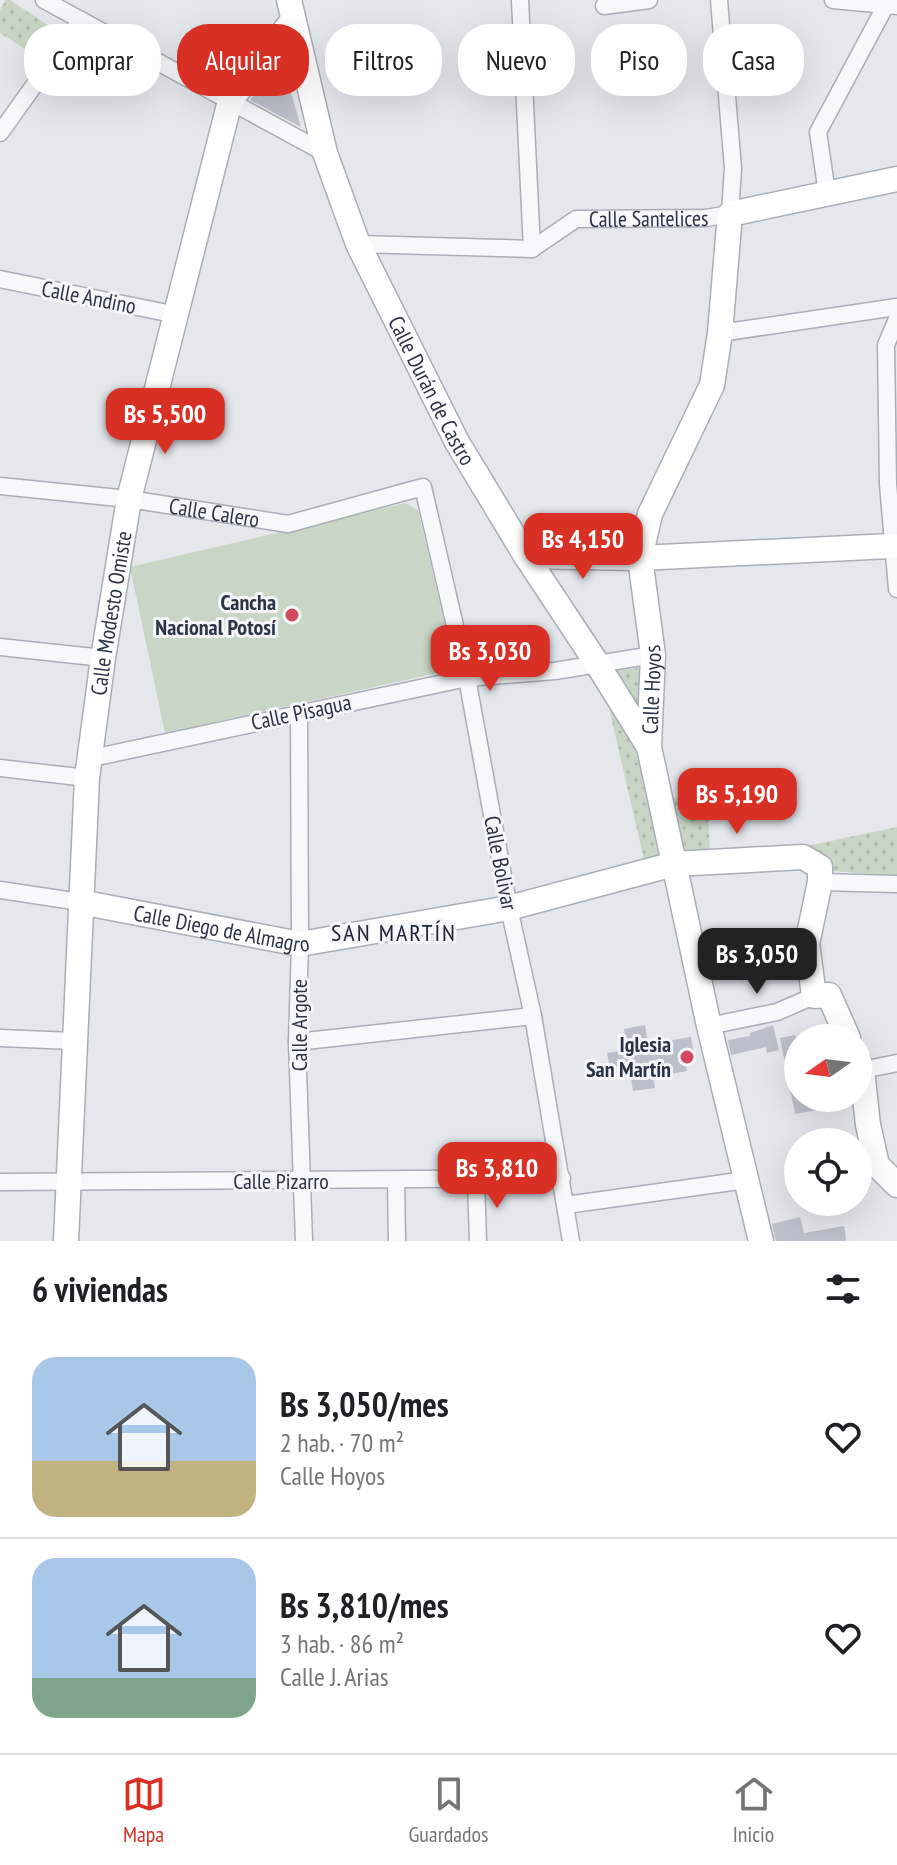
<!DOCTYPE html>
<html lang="es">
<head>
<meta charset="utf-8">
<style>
	body { margin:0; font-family:"PT Sans Narrow",sans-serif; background:#f6f6f6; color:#202124; height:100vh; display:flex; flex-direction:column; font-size:30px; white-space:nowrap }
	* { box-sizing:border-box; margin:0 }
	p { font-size:26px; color:#757577 }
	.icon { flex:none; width:44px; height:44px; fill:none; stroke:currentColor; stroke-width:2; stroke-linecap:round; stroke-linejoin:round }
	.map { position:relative; height:1241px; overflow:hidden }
	.details { display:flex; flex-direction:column; background:#fff; flex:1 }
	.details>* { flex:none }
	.banner { position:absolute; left:24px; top:24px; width:850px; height:72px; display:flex; gap:16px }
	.needle { width:52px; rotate:256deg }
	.controls { position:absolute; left:784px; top:1024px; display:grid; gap:16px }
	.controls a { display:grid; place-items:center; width:88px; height:88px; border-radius:50%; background:#fff; box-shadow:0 8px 32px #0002; font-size:40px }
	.price { position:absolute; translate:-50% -68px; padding:0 18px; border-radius:16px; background:#d93025; color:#fff; font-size:26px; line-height:52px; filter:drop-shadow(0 2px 4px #0008) }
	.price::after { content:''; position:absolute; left:50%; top:48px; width:24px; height:18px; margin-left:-12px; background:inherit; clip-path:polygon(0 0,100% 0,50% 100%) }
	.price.selected { background:#222; color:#fff }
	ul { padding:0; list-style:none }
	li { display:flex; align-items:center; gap:24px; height:200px; padding:0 32px }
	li+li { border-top:2px solid #e0e0e0 }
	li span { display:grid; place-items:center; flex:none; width:224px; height:160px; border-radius:24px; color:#555 }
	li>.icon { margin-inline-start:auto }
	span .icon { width:96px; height:96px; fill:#fffc; stroke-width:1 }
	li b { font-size:34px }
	h2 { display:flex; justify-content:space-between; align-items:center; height:96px; padding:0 32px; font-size:34px }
	.chip { padding:0 28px; border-radius:32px; background:#fff; box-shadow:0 8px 32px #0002; font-size:28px; line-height:72px }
	.chip.selected { background:#d93025; color:#fff }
	.dock { display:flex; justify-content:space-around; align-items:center; height:112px; border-top:2px solid #e0e0e0; background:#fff; font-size:22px; color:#757577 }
	.dock a { display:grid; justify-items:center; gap:4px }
	.dock .selected { color:#d93025 }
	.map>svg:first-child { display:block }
	.grass { fill:#c9d6c5 }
	.park { fill:url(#park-dots) }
	.building { fill:#bbc0ca }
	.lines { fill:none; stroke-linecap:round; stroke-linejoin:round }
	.minor-casing { stroke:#a9aeb7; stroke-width:19 }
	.secondary-casing { stroke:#a9aeb7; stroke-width:27 }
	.minor { stroke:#f7f8fa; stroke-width:16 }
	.secondary { stroke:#fff; stroke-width:24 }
	.poi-dot { fill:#d1495b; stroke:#f4f6f9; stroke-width:3 }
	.labels { text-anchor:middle; stroke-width:6; stroke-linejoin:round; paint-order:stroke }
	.street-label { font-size:22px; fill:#2b3445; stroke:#f4f6f9 }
	.poi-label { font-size:22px; font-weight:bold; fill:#2b3445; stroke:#f4f6f9; text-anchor:end }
	.neighbourhood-label { font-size:24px; letter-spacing:2px; fill:#1d2536; stroke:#f4f6f9 }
</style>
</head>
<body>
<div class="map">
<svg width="897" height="1241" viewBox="0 0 897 1241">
	<defs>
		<pattern id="park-dots" width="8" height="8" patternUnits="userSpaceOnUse" patternTransform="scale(2)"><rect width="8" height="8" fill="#c9d6c5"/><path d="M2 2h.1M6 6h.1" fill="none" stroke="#adb8ab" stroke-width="1.8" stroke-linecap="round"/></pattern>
	</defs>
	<rect width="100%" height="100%" fill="#e4e7ec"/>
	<!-- grass -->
	<path class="grass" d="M406,503L418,510L454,663L451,670L165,733L130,567Z"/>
	<!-- park -->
	<g class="park">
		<path d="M6,0H10L61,34L42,60L0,33V10Z"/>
		<path d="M643,667L636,713L615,671Z"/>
		<path d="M605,691L627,727L644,776L660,860L645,864Z"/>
		<path d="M707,796L710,852L683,853L671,798Z"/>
		<path d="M897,827V876L832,871L824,855L807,846Z"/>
	</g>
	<!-- building -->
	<g class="building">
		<path d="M278,63L287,79L301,127L250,100Z"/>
		<path d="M645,1025L648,1044L691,1037L695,1060L685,1062L687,1071L653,1077L655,1088L633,1091L630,1072L611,1075L607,1053L627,1050L624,1029Z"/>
		<path d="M773,1025L779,1050L767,1053L766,1047L731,1055L728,1040L750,1036V1033Z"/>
		<path d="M795,1035L798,1043V1098H848L849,1104L795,1114L780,1038Z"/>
		<path d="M800,1217L804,1233L844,1226L846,1238L845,1241H776L772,1224Z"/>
	</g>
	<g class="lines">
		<defs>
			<g id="minor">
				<path d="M44,0L325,153"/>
				<path d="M520,0L532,249"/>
				<path d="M833,0L897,6"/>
				<path d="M604,6L649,0"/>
				<path d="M0,133L81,20"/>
				<path d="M827,193L818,132L886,5"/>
				<path id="s1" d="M358,244L532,249L576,219L706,218L730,214L733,168L719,0"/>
				<path d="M0,279L177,315"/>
				<path d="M897,319L886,345L888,484L897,589"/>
				<path d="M720,333L897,307"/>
				<path id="s2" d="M0,486L129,499L288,524L423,487L467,678L509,908L533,1016L571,1241"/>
				<path d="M0,647L103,658"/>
				<path d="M299,712L300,944L297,1042L304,1241"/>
				<path d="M92,758L467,678L555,671L653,655"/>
				<path d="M0,768L87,778"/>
				<path d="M820,882L897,884"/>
				<path d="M0,890L80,902"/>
				<path d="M709,1026L777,1012L814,996"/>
				<path d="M0,1038L73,1041"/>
				<path d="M297,1042L533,1016"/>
				<path d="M862,1070L897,1063"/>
				<path d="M476,1180L478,1241"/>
				<path d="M396,1181L397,1241"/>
				<path d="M0,1182L562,1178"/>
				<path d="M566,1205L746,1180"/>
			</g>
			<g id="secondary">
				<path id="s3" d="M289,0L325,153L358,244L457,442L526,556L598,665L649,747"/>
				<path d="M526,556L640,558L891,546"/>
				<path id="s4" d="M80,902L300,944L509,908L674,864L803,857L820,867V882L807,944L814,996L829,995L848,1038"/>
				<path d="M858,1061L862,1070L868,1125L877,1165L897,1185"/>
				<path id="s5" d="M66,1241L87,778L103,658L129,499L230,101L293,20"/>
				<path id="s6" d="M761,1241L709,1026L649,747L653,655L640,558L650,514L712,385L720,333L730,214L897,179"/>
			</g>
		</defs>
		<!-- minor casing -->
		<use href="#minor" class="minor-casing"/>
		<!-- secondary casing -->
		<use href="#secondary" class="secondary-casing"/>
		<!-- minor -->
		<use href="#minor" class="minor"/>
		<!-- secondary -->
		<use href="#secondary" class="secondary"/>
	</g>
	<!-- markers -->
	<g class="poi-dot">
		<circle cx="292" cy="615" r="8"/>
		<circle cx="687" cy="1057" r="8"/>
	</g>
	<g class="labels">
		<!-- street labels -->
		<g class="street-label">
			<text dy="8" stroke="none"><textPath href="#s1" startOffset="300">Calle Santelices</textPath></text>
			<text transform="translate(89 297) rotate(11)" y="8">Calle Andino</text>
			<text dy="8" stroke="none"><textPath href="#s3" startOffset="418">Calle Durán de Castro</textPath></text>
			<text dy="8" stroke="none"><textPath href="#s2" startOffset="216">Calle Calero</textPath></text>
			<text dy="8" stroke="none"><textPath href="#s5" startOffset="630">Calle Modesto Omiste</textPath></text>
			<text dy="8" stroke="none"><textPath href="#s6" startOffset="564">Calle Hoyos</textPath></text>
			<text transform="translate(301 712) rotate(-12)" y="8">Calle Pisagua</text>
			<text transform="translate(501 863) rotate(79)" y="8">Calle Bolivar</text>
			<text dy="8" stroke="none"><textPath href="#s4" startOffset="144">Calle Diego de Almagro</textPath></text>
			<text transform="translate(299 1025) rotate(-90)" y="8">Calle Argote</text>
			<text x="281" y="1189">Calle Pizarro</text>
		</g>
		<!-- poi labels -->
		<g class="poi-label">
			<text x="276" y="610">Cancha<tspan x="276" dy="25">Nacional Potosí</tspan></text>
			<text x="671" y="1052">Iglesia<tspan x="671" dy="25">San Martín</tspan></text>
		</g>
		<!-- neighbourhood labels -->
		<g class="neighbourhood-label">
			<text x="394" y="941">SAN MARTÍN</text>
		</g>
	</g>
</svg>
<div class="controls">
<a><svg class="needle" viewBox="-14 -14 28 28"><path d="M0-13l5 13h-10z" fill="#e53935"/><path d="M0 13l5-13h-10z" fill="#757577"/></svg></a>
<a><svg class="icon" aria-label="locate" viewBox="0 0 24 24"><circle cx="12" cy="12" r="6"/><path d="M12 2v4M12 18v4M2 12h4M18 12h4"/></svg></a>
</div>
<b class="price" style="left:165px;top:456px">Bs 5,500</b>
<b class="price" style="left:583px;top:581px">Bs 4,150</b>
<b class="price" style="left:490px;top:693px">Bs 3,030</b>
<b class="price" style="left:737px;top:836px">Bs 5,190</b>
<b class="price selected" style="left:757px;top:996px">Bs 3,050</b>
<b class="price" style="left:497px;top:1210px">Bs 3,810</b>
<div class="banner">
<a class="chip">Comprar</a>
<a class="chip selected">Alquilar</a>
<a class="chip">Filtros</a>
<a class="chip">Nuevo</a>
<a class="chip">Piso</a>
<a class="chip">Casa</a>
</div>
</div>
<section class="details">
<h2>6 viviendas<svg class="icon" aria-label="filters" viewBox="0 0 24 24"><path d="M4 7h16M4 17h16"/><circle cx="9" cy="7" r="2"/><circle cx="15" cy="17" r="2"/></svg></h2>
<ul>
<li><span style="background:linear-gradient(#a9c7e8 65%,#c2b280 0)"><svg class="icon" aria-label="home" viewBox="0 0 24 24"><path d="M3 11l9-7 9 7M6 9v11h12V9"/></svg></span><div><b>Bs 3,050/mes</b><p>2 hab. · 70 m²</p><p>Calle Hoyos</p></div><svg class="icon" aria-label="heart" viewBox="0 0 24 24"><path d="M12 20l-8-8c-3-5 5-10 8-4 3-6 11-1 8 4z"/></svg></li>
<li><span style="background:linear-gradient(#a9c7e8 75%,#7fa58c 0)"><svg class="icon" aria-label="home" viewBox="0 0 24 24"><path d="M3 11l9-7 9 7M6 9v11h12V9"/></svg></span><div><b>Bs 3,810/mes</b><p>3 hab. · 86 m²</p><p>Calle J. Arias</p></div><svg class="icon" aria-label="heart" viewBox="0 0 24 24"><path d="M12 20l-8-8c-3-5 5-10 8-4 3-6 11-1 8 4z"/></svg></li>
</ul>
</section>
<nav class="dock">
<a class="selected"><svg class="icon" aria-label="map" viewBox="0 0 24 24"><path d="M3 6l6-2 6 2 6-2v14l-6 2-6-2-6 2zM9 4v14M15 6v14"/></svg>Mapa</a>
<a><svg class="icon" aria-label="saved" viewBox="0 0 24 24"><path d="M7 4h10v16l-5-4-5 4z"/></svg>Guardados</a>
<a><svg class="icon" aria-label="home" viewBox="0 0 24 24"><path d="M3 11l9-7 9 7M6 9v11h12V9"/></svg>Inicio</a>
</nav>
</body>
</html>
